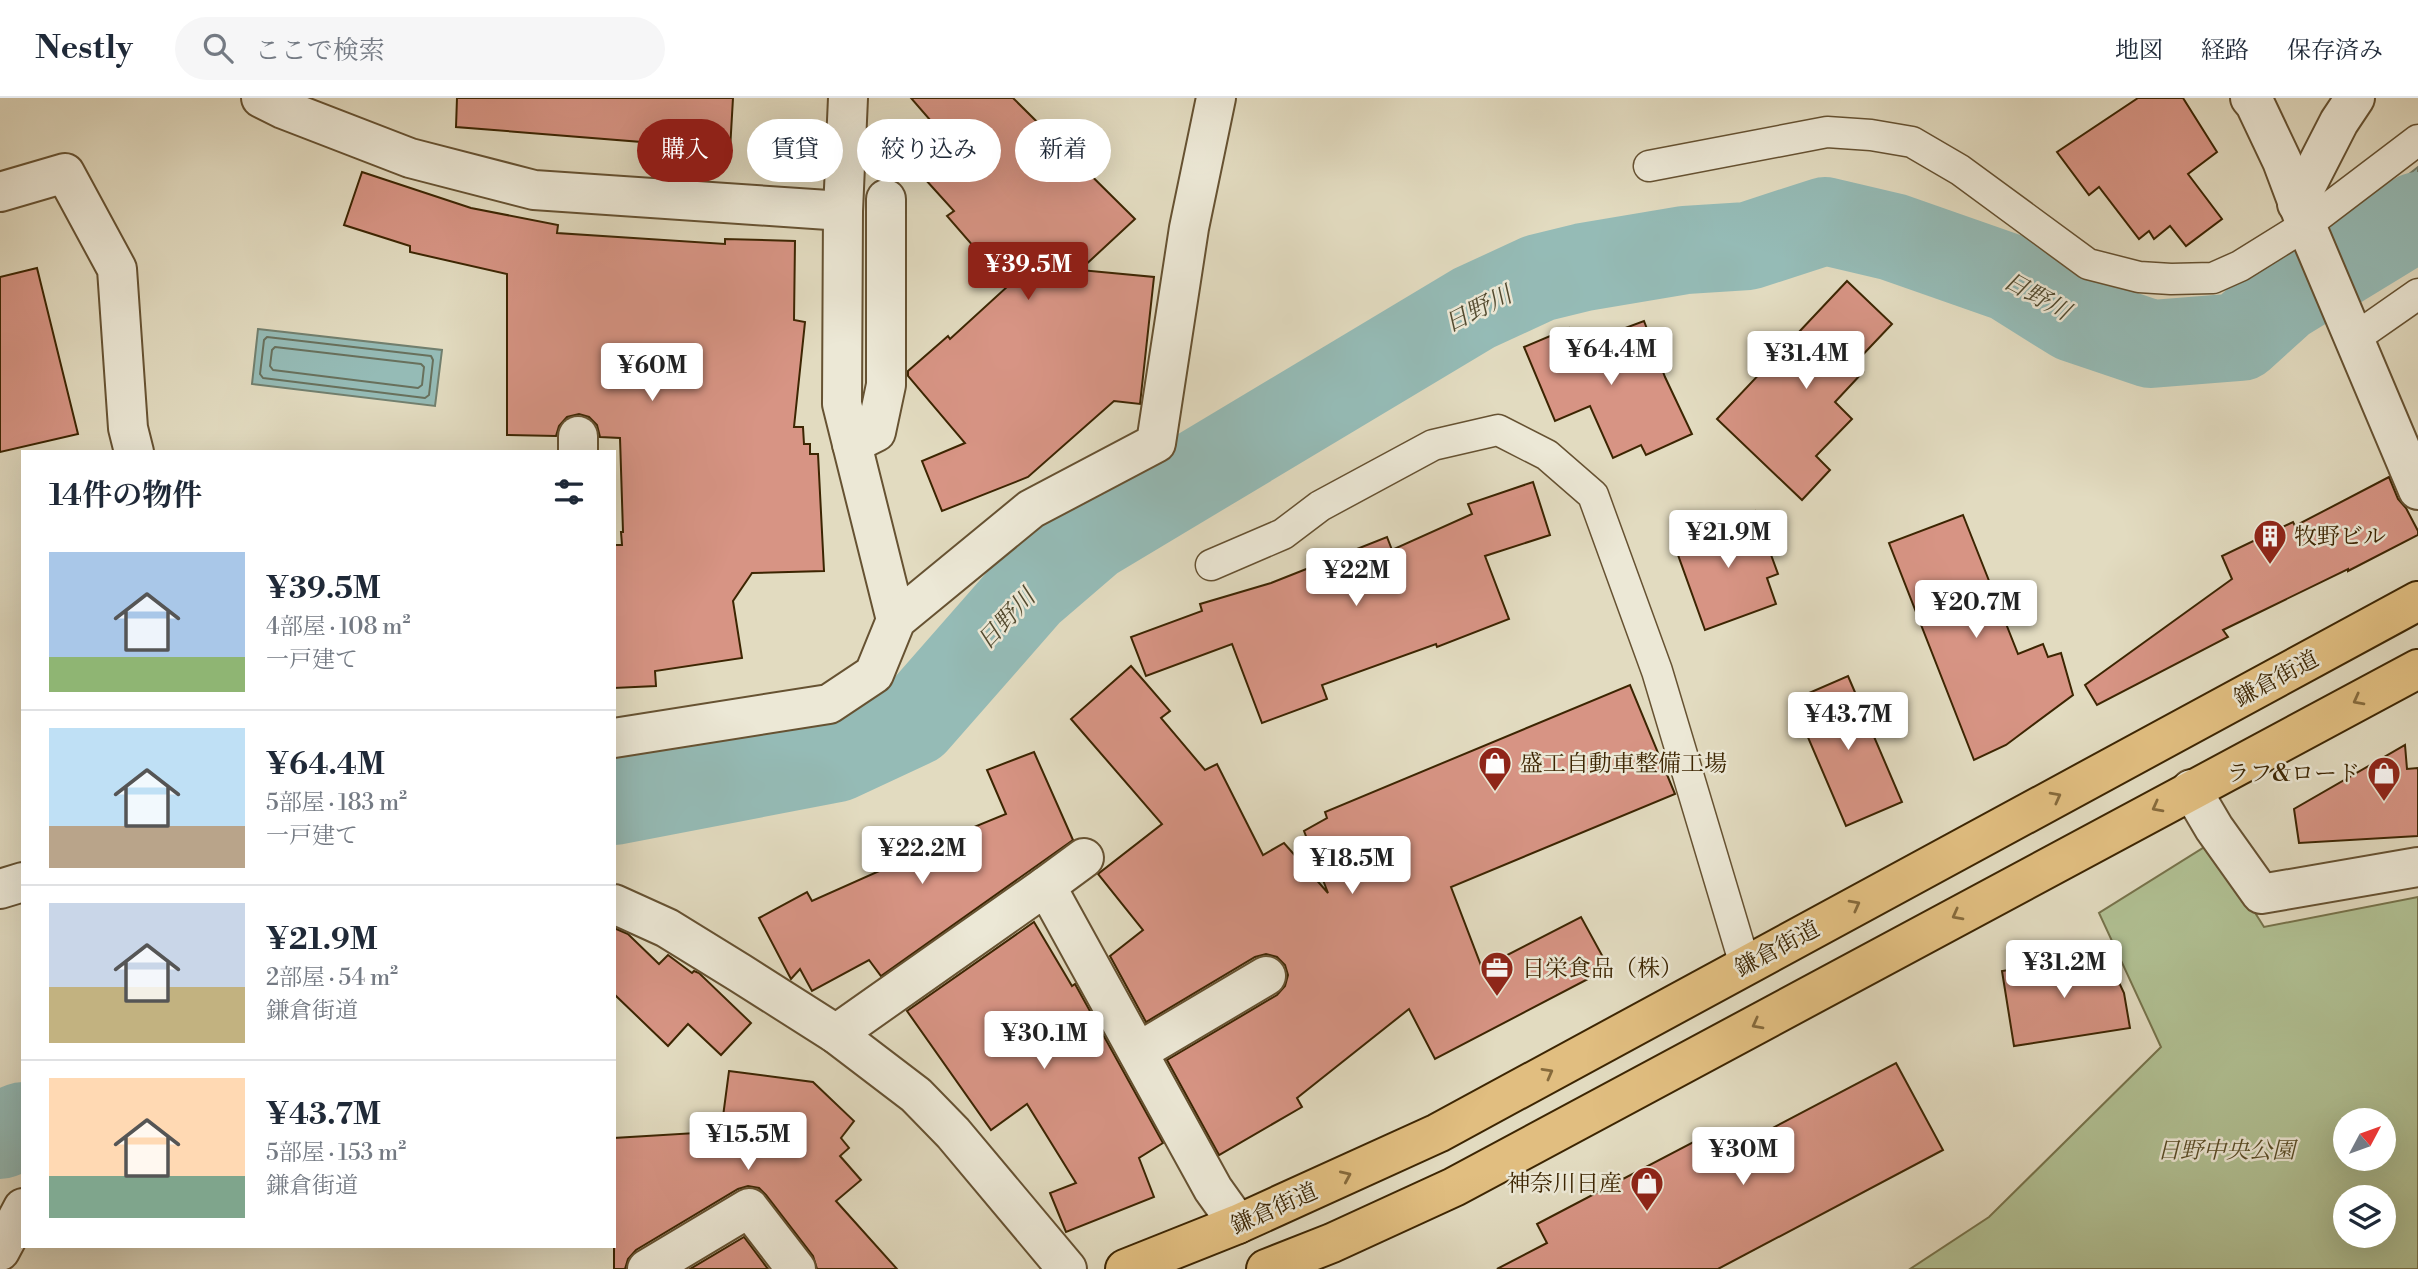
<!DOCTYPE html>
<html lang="ja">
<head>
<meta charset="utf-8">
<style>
	body { margin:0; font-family:"Libre Bodoni","Noto Serif JP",serif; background:#f6f6f7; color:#1f2937; height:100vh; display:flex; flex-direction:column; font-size:26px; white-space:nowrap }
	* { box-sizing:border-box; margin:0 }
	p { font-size:23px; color:#747a83 }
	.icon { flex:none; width:38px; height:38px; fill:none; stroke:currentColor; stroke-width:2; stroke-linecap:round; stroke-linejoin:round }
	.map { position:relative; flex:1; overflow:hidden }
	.side { position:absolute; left:21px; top:352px; width:595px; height:798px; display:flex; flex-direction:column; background:#fff; border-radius:0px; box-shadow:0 7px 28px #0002 }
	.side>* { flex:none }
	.hud { position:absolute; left:637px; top:21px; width:665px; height:63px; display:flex; gap:14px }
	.needle { width:46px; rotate:49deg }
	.buttons { position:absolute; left:2333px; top:1010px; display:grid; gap:14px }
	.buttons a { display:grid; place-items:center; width:63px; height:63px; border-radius:50%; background:#fff; box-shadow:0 7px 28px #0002; font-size:35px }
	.price { position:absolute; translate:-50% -60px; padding:0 16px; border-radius:7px; background:#fff; color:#222; font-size:23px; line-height:46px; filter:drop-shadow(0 2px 4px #0008) }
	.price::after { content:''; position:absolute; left:50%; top:42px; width:21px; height:16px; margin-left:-10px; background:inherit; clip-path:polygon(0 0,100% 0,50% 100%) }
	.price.current { background:#8f2418; color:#fff }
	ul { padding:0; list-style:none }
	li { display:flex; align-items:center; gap:21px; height:175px; padding:0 28px }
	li+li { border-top:2px solid #e0e1e3 }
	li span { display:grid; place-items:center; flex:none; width:196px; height:140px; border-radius:0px; color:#555 }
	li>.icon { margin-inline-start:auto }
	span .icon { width:84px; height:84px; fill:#fffc; stroke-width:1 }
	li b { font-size:30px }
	h2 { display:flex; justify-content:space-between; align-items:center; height:84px; padding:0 28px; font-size:30px }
	.tag { padding:0 24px; border-radius:32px; background:#fff; box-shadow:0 7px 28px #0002; font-size:24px; line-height:63px }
	.tag.current { background:#8f2418; color:#fff }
	header { display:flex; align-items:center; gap:42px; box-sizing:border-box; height:98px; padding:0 35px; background:#fff; border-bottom:2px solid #e0e1e3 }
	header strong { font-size:33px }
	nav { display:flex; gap:38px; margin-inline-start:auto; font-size:24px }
	.search { width:490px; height:63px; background:#f6f6f7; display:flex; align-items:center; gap:18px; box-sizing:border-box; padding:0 24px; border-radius:38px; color:#747a83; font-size:26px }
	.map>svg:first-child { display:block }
	.green { fill:#b1c194; stroke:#76734b; stroke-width:2; fill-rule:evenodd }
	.water { fill:#95bbb6; stroke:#717f6e; stroke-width:2 }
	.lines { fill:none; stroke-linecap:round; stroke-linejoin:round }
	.shore { stroke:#68705c; stroke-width:2 }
	.river { stroke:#95bbb6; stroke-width:88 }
	.building { fill:#d79484; stroke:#3c2502; stroke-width:2 }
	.lane-casing { stroke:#665232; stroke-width:33 }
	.street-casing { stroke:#665232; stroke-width:42 }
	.primary-casing { stroke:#3c2502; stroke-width:42 }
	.lane { stroke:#ece8d6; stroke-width:30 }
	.street { stroke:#ece8d6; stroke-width:38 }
	.primary { stroke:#e1be80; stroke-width:38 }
	.oneway { stroke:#866a3b }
	.labels { text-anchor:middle; stroke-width:5; stroke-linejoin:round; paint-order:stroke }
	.poi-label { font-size:23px; fill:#3c2502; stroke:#ece8d6; text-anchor:start }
	.street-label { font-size:23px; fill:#3c2502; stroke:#ece8d6 }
	.park-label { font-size:23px; font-style:italic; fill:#594c26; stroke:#ece8d6 }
	.water-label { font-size:24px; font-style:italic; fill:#524a2f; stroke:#ece8d6 }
</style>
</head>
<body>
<header>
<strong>Nestly</strong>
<div class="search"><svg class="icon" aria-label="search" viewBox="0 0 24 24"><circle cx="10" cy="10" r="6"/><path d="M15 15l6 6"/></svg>ここで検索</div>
<nav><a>地図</a><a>経路</a><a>保存済み</a></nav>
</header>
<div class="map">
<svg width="2418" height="1171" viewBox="0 0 2418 1171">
	<rect width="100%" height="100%" fill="#e2dbc0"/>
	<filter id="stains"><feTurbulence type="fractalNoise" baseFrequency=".00286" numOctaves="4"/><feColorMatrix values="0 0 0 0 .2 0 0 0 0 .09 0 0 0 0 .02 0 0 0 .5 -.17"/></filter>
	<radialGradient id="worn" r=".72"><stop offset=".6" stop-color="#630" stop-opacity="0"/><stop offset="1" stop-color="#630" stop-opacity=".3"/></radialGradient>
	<!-- green -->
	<path class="green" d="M2211,745L2264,829L2418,799V1171H1910L1989,1119L2161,949L2099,815ZM2345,1022H2384V1060H2345ZM2345,1099H2384V1138H2345Z"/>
	<!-- water -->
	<g class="water">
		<path d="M2418,69V150L2361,184L2337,133Z"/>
		<path d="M258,231L442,252L435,308L252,286Z"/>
	</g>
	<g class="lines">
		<!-- shore -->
		<g class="shore">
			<path d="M2418,78L2346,136L2365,172L2412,145L2418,144"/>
			<path d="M2418,89L2357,139L2366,158L2369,160L2408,137L2418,135"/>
			<path d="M2418,102L2372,139L2370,143L2375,145L2405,127L2418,125"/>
			<path d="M267,239L431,258L433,262L429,297L425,300L263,280L260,276L264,242Z"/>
			<path d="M275,249L421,266L424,269L422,287L418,290L273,272L270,268L272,252Z"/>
		</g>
		<!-- river -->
		<g class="river">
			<path d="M614,703L837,660L914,624L1028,494L1092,439L1474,210L1539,180L1584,169L1685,152L1748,148L1825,123L1893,139L2010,180L2074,220L2151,246L2240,239L2282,201L2418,118"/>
			<path d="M0,1037L23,1028"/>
		</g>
	</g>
	<!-- building -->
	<g class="building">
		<path d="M457,0H733L730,52H718L717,64L665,60L666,46L456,29Z"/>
		<path d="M911,0H1013L1135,121L1080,172L1154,179L1140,306L1114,303L1028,379L942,413L922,363L965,345L908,278V273L948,238L950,241L1008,188L947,118L954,113L925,81L957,53Z"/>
		<path d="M2138,0H2183L2217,54L2188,76L2222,121L2186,148L2170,128L2154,141L2149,133L2139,141L2099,89L2089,97L2057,54Z"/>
		<path d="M362,74L471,110L558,127L557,135L725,146V141L795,143L794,222L805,224L794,329H803L804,346H810V356H818L824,473L752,475L733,503L742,560L655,573L656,588L614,590V447H622L621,434H623L620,340L600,339L597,327L589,319L579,316L567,319L559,328L556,338L507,337V176L410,154V148L344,127Z"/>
		<path d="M37,170L78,336L0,354V179Z"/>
		<path d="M1847,183L1892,226L1854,266L1863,274L1835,304L1852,321L1816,358L1830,372L1802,402L1717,321Z"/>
		<path d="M1644,223L1665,279L1692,336L1646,357L1641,347L1613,360L1590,308L1555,323L1524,249L1569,230L1577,248Z"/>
		<path d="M2389,379L2398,401L2406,410L2418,433V437L2348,473V471L2223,532L2228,539L2097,607L2085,587L2232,481L2222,458L2293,424L2295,428Z"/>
		<path d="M1533,384L1550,437L1485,458L1509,521L1437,549L1436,546L1322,587L1327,601L1262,625L1232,546L1146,578L1131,539L1202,513L1200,506L1271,485L1387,439L1392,452L1472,416L1468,406Z"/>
		<path d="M1755,413L1778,476L1767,480L1776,506L1705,532L1673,443Z"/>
		<path d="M1963,417L2018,556L2043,546L2048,559L2061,555L2073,597L2006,647L1974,662L1889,445Z"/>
		<path d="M1131,568L1170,613L1161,620L1205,672L1217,666L1263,757L1284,745L1328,795L1304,733L1327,720L1325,714L1630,587L1675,696L1451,789L1482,870L1581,819L1609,870L1435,961L1409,911L1297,1000L1302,1009L1219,1057L1167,962L1277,897L1285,888L1288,877L1285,867L1277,859L1266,856L1255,859L1146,924L1110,858L1143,832L1098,776L1162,726L1071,621Z"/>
		<path d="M1848,578L1902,704L1846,728L1798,616L1808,612L1802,598Z"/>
		<path d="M2405,647L2407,671L2418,670V738L2299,745L2294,711Z"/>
		<path d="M1034,654L1073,742L881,878L869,862L812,893L800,871L791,881L759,820L807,794L812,803L931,750L930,747L1006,716L987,672Z"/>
		<path d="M1034,824L1072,888L1075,886L1163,1045L1139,1060L1154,1099L1066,1134L1050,1095L1076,1085L1027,1006L991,1032L907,913Z"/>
		<path d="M614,830L628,836L659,866L668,857L692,875L694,873L699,875L751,925L721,957L688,926L668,948L614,896Z"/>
		<path d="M2106,857L2124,895L2130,930L2014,948L2002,873Z"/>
		<path d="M1896,965L1943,1052L1718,1171H1497L1547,1145L1537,1126L1701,1040L1712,1062Z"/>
		<path d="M729,973L813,984L854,1023L841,1040L849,1050L840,1058L861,1082L836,1103L897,1171H817L813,1158L766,1097L759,1090L748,1088L738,1091L636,1152L628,1161L625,1171H614V1040L730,1033L722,1026Z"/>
		<path d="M744,1139L768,1171H690Z"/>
	</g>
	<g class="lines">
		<defs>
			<g id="lane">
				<path d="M1649,68L1827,34L1871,37L1912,44L1960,72L2088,166L2139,179L2171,181L2213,180L2240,168L2306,127L2418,42"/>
				<path d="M2355,240L2418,196"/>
				<path d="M1211,467L1283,436L1320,408L1433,347L1498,332L1547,357L1593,397L1657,573L1745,867"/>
			</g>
			<g id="street">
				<path d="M261,0L283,11L410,60L534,92L843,113"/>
				<path d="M848,0L843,113L842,306L896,522"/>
				<path d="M2250,0L2255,6L2282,63L2306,127L2418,392"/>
				<path d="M0,94L65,75L117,171L128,330L134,354"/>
				<path d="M2297,106L2339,24L2355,0"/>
				<path d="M578,338V354"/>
				<path d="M852,346L876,334L886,287V101"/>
				<path d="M614,640L829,606L874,576L896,522L1031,411L1156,345L1189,130L1216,0"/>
				<path d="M2191,691L2214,730L2261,796L2418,769"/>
				<path d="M1046,788L1084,760"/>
				<path d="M0,791L23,784"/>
				<path d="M614,806L667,830L740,875L836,936L916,997L953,1035L1067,1171"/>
				<path d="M836,936L1046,788L1213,1091L1238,1126"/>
				<path d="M1138,954L1266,878"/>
				<path d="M0,1153L23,1110"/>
				<path d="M647,1171L749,1110L796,1171"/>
			</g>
			<g id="primary">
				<path d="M1125,1171L1238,1126L1438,1035L2418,503"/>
				<path d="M1266,1171L1332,1145L1454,1089L2418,571"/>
			</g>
		</defs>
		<!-- lane casing -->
		<use href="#lane" class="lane-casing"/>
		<!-- street casing -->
		<use href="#street" class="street-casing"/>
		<!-- primary casing -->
		<use href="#primary" class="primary-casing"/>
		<!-- lane -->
		<use href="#lane" class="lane"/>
		<!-- street -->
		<use href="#street" class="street"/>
		<!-- primary -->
		<use href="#primary" class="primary"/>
	</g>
	<!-- one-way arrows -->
	<defs><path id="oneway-chevron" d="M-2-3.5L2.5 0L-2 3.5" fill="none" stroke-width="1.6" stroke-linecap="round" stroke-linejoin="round" transform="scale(1.75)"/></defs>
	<g class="oneway">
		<use href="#oneway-chevron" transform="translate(2358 602) rotate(152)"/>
		<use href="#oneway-chevron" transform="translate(2056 699) rotate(-28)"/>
		<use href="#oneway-chevron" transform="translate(2157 709) rotate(152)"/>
		<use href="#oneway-chevron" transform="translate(1855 807) rotate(-28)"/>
		<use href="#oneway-chevron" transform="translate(1957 817) rotate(152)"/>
		<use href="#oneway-chevron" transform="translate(1757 926) rotate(152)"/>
		<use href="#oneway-chevron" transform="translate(1548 975) rotate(-29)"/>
		<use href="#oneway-chevron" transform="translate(1346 1078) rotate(-24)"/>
	</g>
	<!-- icons -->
	<defs>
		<symbol id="building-pin" viewBox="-11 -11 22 30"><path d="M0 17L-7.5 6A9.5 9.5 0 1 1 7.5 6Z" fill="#8f2418" stroke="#ece8d6"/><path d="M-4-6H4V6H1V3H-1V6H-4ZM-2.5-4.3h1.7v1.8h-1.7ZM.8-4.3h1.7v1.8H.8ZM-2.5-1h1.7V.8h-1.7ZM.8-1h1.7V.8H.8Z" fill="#fff"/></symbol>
		<symbol id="shop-pin" viewBox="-11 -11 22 30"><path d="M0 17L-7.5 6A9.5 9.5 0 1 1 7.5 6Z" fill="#8f2418" stroke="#ece8d6"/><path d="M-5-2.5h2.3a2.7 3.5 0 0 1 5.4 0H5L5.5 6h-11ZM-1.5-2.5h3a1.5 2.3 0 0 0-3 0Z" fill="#fff"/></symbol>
		<symbol id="office-pin" viewBox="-11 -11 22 30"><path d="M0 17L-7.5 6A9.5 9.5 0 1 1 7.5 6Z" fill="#8f2418" stroke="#ece8d6"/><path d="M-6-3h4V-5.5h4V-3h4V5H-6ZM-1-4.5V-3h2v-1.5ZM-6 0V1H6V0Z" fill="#fff"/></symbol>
	</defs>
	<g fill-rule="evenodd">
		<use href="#building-pin" x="2251" y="419" width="38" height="52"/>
		<use href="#shop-pin" x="1476" y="646" width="38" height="52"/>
		<use href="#shop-pin" x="2365" y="656" width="38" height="52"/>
		<use href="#office-pin" x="1478" y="851" width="38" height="52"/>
		<use href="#shop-pin" x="1628" y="1066" width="38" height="52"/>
	</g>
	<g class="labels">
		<!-- poi labels -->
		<g class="poi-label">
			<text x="2294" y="446">牧野ビル</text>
			<text x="1520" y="673">盛工自動車整備工場</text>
			<text x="2360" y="683" text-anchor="end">ラフ&amp;ロード</text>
			<text x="1522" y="878">日栄食品（株）</text>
			<text x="1622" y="1093" text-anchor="end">神奈川日産</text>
		</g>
		<!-- street labels -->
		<g class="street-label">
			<text transform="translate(2276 580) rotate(-28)" y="8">鎌倉街道</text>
			<text transform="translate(1777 850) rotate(-28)" y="8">鎌倉街道</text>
			<text transform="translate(1274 1110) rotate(-24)" y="8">鎌倉街道</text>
		</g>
		<!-- park labels -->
		<g class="park-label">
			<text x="2226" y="1060">日野中央公園</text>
		</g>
		<!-- water labels -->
		<g class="water-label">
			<text transform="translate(2037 198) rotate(29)" y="8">日野川</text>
			<text transform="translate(1478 211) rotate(-27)" y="8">日野川</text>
			<text transform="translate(1006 521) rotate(-47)" y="8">日野川</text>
		</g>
	</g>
	<rect width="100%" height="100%" filter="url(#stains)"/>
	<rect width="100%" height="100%" fill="url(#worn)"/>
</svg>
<div class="buttons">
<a><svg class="needle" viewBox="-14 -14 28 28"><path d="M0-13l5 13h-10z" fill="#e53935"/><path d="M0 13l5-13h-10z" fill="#747a83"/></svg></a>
<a><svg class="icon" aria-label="layers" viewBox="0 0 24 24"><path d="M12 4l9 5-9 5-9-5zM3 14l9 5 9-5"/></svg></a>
</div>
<b class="price current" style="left:1028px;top:204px">¥39.5M</b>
<b class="price" style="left:1611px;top:289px">¥64.4M</b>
<b class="price" style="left:1806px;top:293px">¥31.4M</b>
<b class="price" style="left:652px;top:305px">¥60M</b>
<b class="price" style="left:1728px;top:472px">¥21.9M</b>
<b class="price" style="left:1356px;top:510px">¥22M</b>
<b class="price" style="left:1976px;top:542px">¥20.7M</b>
<b class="price" style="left:1848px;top:654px">¥43.7M</b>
<b class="price" style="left:922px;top:788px">¥22.2M</b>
<b class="price" style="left:1352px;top:798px">¥18.5M</b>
<b class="price" style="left:2064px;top:902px">¥31.2M</b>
<b class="price" style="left:1044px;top:973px">¥30.1M</b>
<b class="price" style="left:748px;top:1074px">¥15.5M</b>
<b class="price" style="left:1743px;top:1089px">¥30M</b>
<div class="hud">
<a class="tag current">購入</a>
<a class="tag">賃貸</a>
<a class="tag">絞り込み</a>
<a class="tag">新着</a>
</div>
<section class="side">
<h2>14件の物件<svg class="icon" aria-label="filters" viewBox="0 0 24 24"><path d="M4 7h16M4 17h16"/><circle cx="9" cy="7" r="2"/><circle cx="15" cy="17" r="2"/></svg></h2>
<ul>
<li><span style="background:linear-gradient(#a9c7e8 75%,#8fb573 0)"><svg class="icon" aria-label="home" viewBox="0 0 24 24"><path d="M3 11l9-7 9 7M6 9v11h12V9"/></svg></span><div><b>¥39.5M</b><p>4部屋 · 108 m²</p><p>一戸建て</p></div></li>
<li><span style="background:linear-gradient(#bfe0f5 70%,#b9a48a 0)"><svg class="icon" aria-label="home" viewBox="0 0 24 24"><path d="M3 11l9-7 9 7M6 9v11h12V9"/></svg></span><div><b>¥64.4M</b><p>5部屋 · 183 m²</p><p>一戸建て</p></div></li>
<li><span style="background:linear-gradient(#c9d6e8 60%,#c2b280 0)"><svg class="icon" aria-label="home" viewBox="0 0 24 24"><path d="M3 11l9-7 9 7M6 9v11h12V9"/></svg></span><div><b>¥21.9M</b><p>2部屋 · 54 m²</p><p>鎌倉街道</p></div></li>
<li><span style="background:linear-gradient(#ffd9b3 70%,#7fa58c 0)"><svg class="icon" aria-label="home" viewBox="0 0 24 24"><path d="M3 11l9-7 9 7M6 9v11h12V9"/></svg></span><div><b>¥43.7M</b><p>5部屋 · 153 m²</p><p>鎌倉街道</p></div></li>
</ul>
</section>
</div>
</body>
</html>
